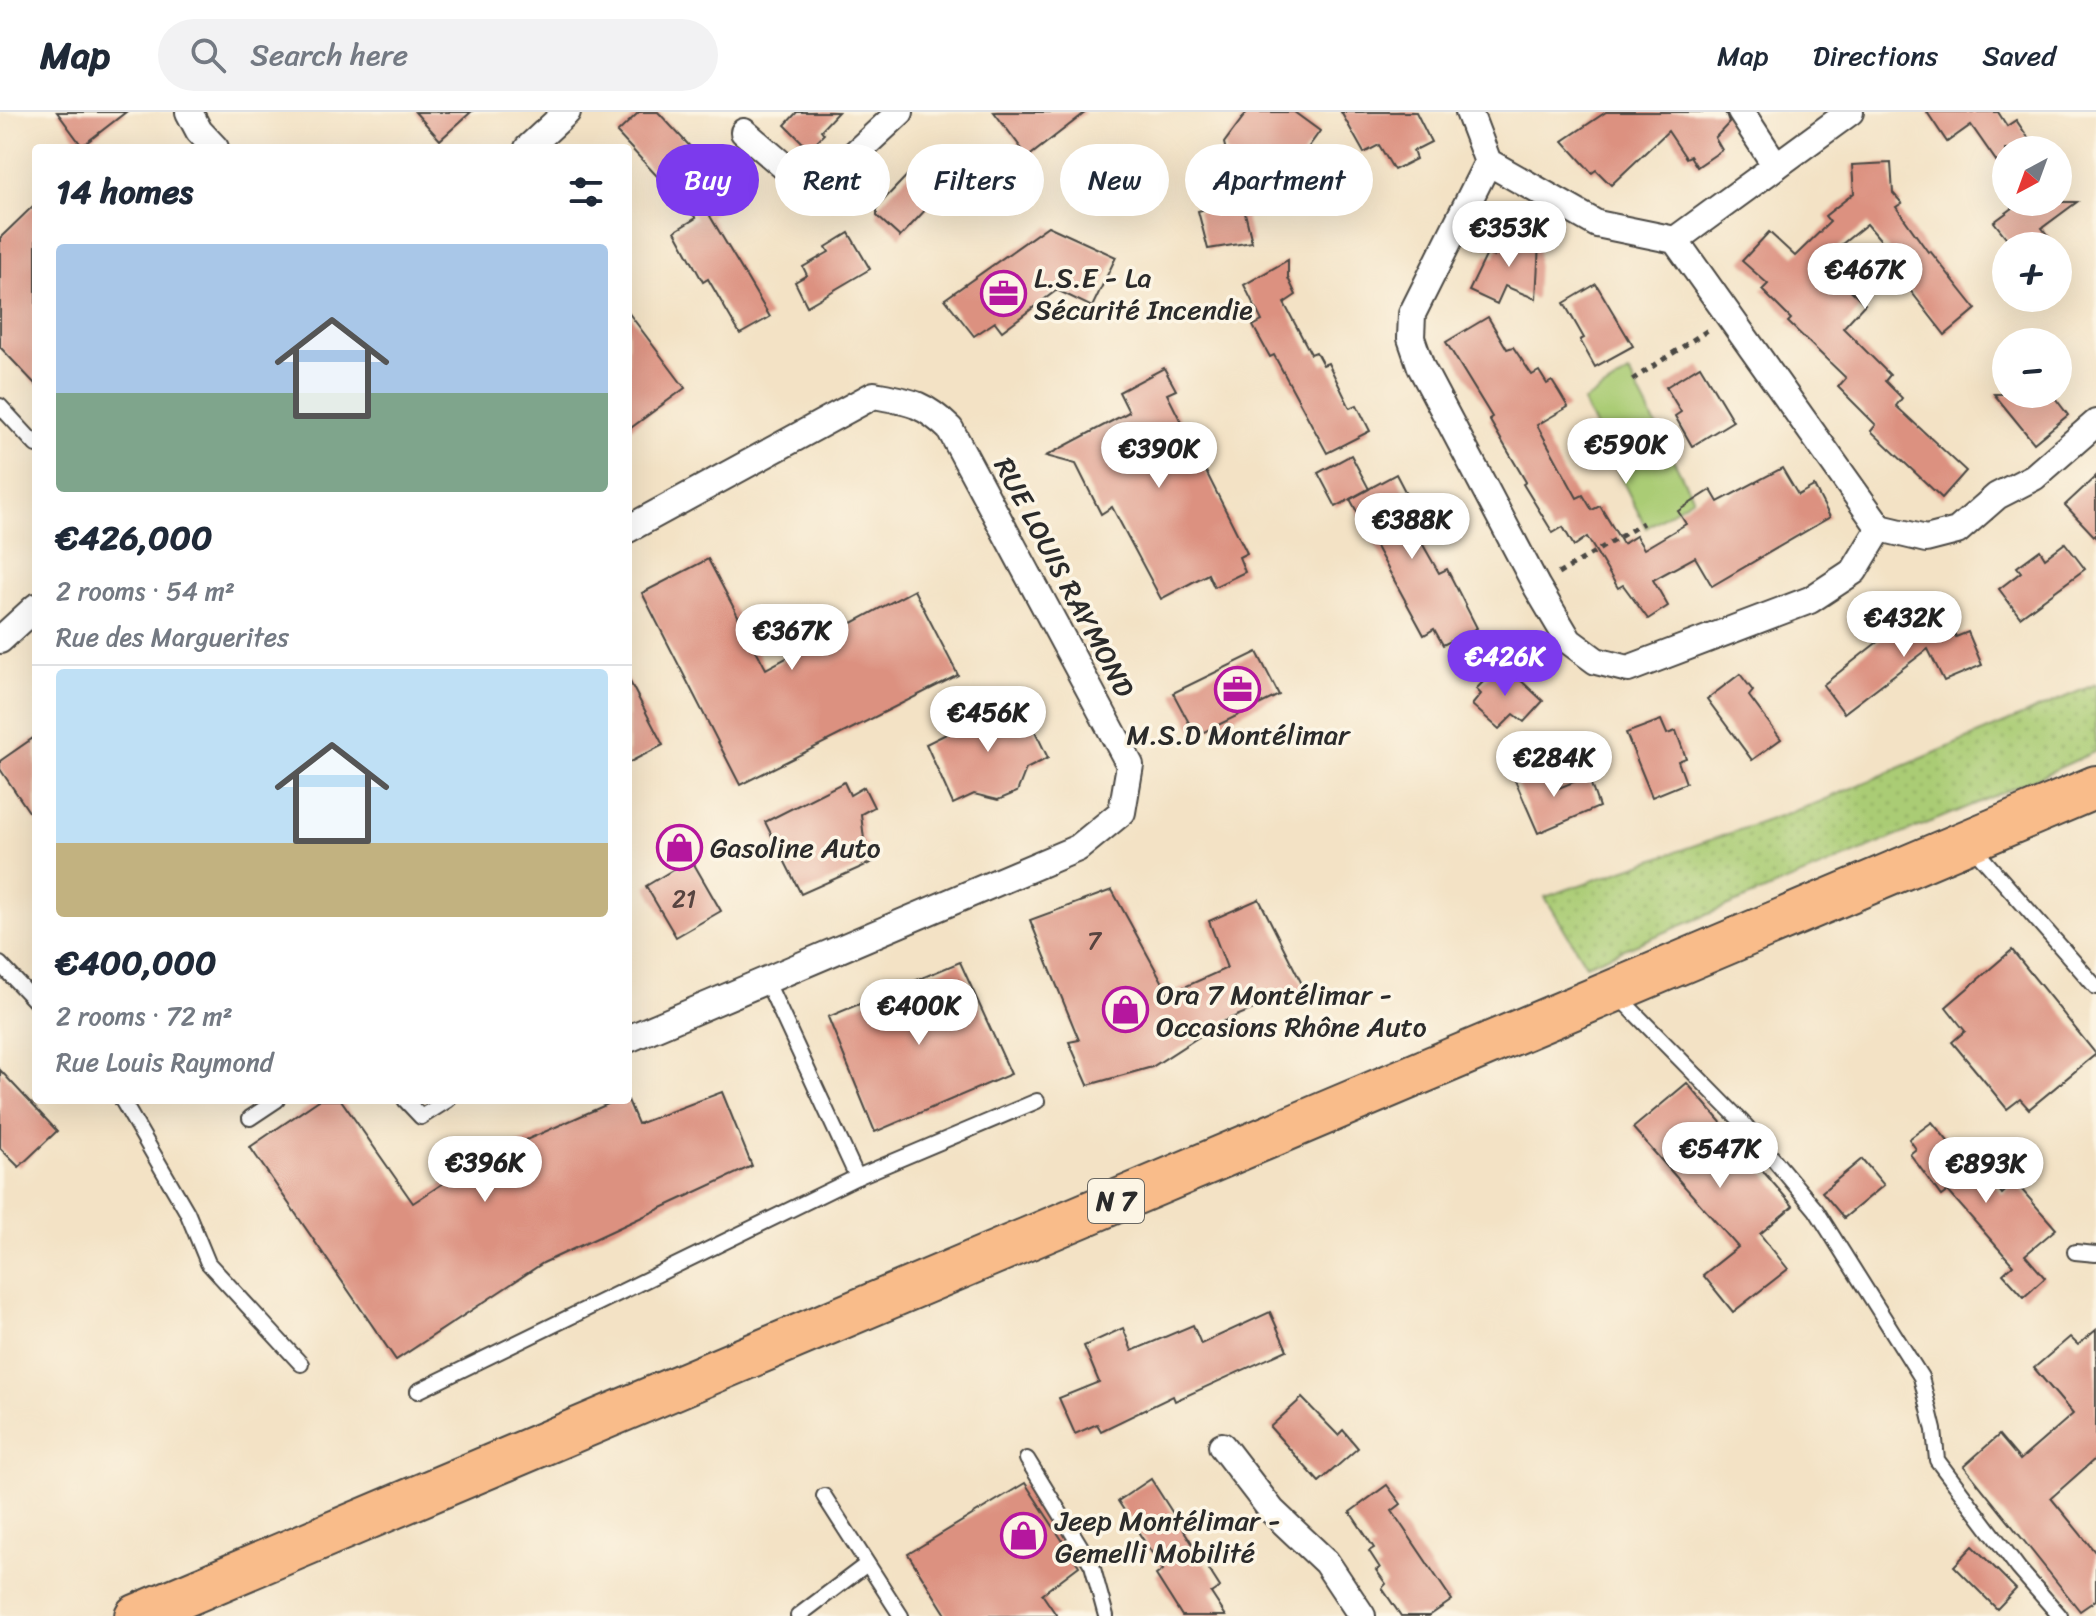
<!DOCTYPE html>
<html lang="en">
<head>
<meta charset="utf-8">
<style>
	body { margin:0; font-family:Sriracha,sans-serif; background:#f2f2f3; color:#1f2937; height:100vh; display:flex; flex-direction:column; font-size:30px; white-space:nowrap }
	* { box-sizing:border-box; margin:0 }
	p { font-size:26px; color:#747a83 }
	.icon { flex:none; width:44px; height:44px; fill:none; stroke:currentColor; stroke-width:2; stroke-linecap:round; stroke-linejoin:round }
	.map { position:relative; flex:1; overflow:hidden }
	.side { position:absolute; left:32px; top:32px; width:600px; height:960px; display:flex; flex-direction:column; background:#fff; border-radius:8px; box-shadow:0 8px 32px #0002 }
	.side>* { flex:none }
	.hud { position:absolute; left:656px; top:32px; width:760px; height:72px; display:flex; gap:16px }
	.needle { width:52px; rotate:221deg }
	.tools { position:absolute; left:1992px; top:24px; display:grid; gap:16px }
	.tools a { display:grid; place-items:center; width:80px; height:80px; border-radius:50%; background:#fff; box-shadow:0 8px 32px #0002; font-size:40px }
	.price { position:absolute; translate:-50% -68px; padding:0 18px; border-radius:28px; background:#fff; color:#222; font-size:26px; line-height:52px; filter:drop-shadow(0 2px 4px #0008) }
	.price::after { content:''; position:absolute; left:50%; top:48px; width:24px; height:18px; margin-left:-12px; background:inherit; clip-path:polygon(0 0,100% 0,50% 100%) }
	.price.on { background:#7c3aed; color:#fff }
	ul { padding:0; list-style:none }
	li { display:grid; align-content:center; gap:16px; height:424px; padding:0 24px }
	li+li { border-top:2px solid #e0e1e3 }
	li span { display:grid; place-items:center; height:248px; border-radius:8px; color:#555 }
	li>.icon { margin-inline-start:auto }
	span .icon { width:144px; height:144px; fill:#fffc; stroke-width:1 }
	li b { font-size:34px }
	h2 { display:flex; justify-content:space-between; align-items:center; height:96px; padding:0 24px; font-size:34px }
	.chip { padding:0 28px; border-radius:36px; background:#fff; box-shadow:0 8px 32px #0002; font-size:28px; line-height:72px }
	.chip.on { background:#7c3aed; color:#fff }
	header { display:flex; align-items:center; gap:48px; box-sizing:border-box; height:112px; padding:0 40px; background:#fff; border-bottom:2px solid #e0e1e3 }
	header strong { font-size:38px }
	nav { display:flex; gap:44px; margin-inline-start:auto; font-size:28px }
	.search { width:560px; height:72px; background:#f2f2f3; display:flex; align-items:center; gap:20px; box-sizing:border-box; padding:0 28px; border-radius:44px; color:#747a83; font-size:30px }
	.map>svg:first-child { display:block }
	.grass { fill:url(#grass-dots); stroke:#6a7c50; stroke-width:2 }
	.park { fill:#aacc75; stroke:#6a7c50; stroke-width:2 }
	.building { fill:#dc9180 }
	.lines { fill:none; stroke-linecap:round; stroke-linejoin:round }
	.service-casing { stroke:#494642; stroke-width:18 }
	.minor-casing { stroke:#494642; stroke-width:30 }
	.primary-casing { stroke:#494642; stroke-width:46 }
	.path { stroke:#494642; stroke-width:5; stroke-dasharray:6 6; stroke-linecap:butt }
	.service { stroke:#fff; stroke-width:14 }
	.minor { stroke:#fff; stroke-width:26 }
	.primary { stroke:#f9bc8a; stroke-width:42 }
	.labels { text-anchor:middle; stroke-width:7; stroke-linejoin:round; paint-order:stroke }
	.number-label { font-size:24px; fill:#574440 }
	.shield { fill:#fcf5e5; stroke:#6a6863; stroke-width:2 }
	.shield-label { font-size:26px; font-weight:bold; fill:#2b2b2b }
	.poi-label { font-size:28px; fill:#2b2b2b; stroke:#fcf5e5; text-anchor:start }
	.street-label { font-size:28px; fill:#2b2b2b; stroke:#fcf5e5 }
</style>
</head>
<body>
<header>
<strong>Map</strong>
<div class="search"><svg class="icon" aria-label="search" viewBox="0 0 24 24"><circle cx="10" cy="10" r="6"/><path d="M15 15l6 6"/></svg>Search here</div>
<nav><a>Map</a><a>Directions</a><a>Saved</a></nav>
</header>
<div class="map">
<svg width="2096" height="1504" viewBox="0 0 2096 1504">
	<defs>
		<pattern id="grass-dots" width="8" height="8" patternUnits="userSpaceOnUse" patternTransform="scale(2)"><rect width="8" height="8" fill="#aacc75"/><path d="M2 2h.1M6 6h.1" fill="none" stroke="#92af65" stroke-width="1.8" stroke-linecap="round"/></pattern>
	</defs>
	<rect width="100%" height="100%" fill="#fcf5e5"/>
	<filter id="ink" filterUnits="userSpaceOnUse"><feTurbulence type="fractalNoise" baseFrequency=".0125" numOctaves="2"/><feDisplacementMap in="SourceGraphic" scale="16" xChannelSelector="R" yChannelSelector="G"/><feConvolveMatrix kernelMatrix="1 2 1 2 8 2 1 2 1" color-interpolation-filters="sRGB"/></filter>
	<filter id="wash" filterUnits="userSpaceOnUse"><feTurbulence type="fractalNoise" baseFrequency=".006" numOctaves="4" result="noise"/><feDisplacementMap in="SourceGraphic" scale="32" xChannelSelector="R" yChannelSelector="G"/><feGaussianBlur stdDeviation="1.8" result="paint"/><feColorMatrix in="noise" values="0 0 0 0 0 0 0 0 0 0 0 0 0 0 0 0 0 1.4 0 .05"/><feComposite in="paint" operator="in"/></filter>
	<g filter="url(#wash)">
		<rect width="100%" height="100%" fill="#f3e2c5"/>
		<!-- grass -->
		<path class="grass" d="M2096,572V639L2037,666L1586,853L1545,785L1817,691Z"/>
		<!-- park -->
		<path class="park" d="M1629,261L1693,386L1646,416L1583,290Z"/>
		<g id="blocks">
			<!-- building -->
			<g class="building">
				<path d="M57,0H126L82,34Z"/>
				<path d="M415,0H471L440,28Z"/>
				<path d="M639,0H658L698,43L692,47L724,95L710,104L770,205L740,222L708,167L703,170L675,119L696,106L617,21Z"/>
				<path d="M797,0H838L821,18L824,22L809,37L785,13Z"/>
				<path d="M994,0H1086L1028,45Z"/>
				<path d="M1247,0H1294L1320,19L1290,61L1267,43L1240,80L1252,130L1208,137L1198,99L1206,97L1199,68L1208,49L1227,43L1224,31Z"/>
				<path d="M1341,0H1416L1431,30L1413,39L1416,47L1394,58L1379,33L1364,41Z"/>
				<path d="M1606,0H1725L1729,11L1715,26L1722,38L1697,55L1690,44L1686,46L1668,19L1611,73L1596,58L1592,61L1563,29Z"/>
				<path d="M1927,0H1998L2007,14L2016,8L2031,30L2020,38H2006V48L1999,53L1971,13L1947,30Z"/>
				<path d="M1003,39L1024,72L993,95L974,61Z"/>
				<path d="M1891,51L1893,81L1902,91L1896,95L1928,140L1930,139L1976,197L1945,223L1899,164L1906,158L1867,112L1821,149L1865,192L1843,216L1890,263L1885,269L1902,286L1896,294L1966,359L1942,386L1871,319L1876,313L1838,275L1846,266L1788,210L1791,207L1762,178L1768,172L1742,149L1769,120L1795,144L1830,110L1825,104L1854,81L1852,53Z"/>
				<path d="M918,52L945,77L900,125L877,104V95Z"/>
				<path d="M2021,90H2077L2042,116L2056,134H2013L1994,110Z"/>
				<path d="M36,91V273L0,235V126Z"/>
				<path d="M1048,114L1116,145L1092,195L1057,178L1002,219L995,210L974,224L945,187Z"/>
				<path d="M1506,118L1539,131L1536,187L1505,174L1497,192L1469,179L1487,142L1494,145Z"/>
				<path d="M849,121L870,157L807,194L795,170L807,163L803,155L829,140L826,135Z"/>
				<path d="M1288,148V166L1296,183L1284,191L1311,242L1316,240L1323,253L1328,251L1350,296L1357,293L1370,319L1327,341L1274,243L1270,245L1253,214L1262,209L1244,173Z"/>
				<path d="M1596,172L1633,234L1595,255L1580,228L1584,226L1564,191Z"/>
				<path d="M628,200L685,276L628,318Z"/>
				<path d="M1488,205L1507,237L1513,235L1532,263L1539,259L1547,272L1552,269L1559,280L1568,295L1537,313L1577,386L1583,383L1592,398L1600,394L1623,432L1636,424L1644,437L1686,412L1678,399L1711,378L1718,390L1782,356L1798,383L1814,374L1830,405L1712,474L1695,445L1653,468L1668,494L1648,507L1623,473L1618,476L1587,425L1574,434L1563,415L1553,421L1523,372L1526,370L1489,307L1492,305L1446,230Z"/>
				<path d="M1700,254L1733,309L1692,334L1675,304L1681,300L1666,275Z"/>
				<path d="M1164,256L1176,278L1167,282L1247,441L1239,445L1245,460L1214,475L1208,462L1161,487L1112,395L1101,402L1076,352L1046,344L1129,300L1119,280Z"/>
				<path d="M1994,282H2052L2068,303L2034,331Z"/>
				<path d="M1351,343L1369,377L1336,395L1318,361Z"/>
				<path d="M1396,362L1422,412L1414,417L1439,461L1447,457L1477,516L1443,533L1434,517L1424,523L1350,387Z"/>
				<path d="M2096,364V426L2065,393Z"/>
				<path d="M2065,431L2085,457L2020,505L1999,477L2021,460L2017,455L2040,438L2045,446Z"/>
				<path d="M708,447L766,557L914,478L958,563L740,673L642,481Z"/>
				<path d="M1944,499L1956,525L1968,520L1982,553L1944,569L1928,537L1844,601L1823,573L1880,528Z"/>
				<path d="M1257,540L1279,583L1196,624L1173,581Z"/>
				<path d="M1502,551L1543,589L1524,610L1514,602L1499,617L1472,593L1481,582L1476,577Z"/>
				<path d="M1740,562L1753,579L1749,584L1781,627L1752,648L1707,587Z"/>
				<path d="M628,566L663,633L628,651Z"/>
				<path d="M1019,586L1048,646L1026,657L1017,680L998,688L974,682L953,692L926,632Z"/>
				<path d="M1661,608L1667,622L1676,619L1686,646L1678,649L1686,671L1652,685L1626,621Z"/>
				<path d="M36,624V710L0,657V649Z"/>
				<path d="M1543,653L1554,678L1588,664L1599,695L1538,721L1514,666Z"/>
				<path d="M844,670L850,683L864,675L874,695L861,702L864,727L877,748L801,782L765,710Z"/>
				<path d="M691,747L721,799L676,825L646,774Z"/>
				<path d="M1112,778L1169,882L1227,856L1209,809L1259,787L1304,876L1222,910L1152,955L1088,973L1069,930L1079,928L1030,808Z"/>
				<path d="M2012,838L2096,942L2029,997L2020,987L2007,997L1986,971L1952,930L1965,919L1946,895Z"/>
				<path d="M960,850L1011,962L875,1020L828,905Z"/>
				<path d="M0,958L57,1019L19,1055L0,1036Z"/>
				<path d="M1687,971L1793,1094L1760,1122L1788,1157L1733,1200L1703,1163L1738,1135L1633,1016Z"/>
				<path d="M722,980L752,1054L543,1151L396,1248L250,1035L319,988H341L413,1091L476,1050L617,988H628L638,1012Z"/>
				<path d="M1932,1010L1970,1056L1979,1050L2002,1082L2015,1070L2056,1117L2025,1143L2045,1166L2024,1185L2003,1162L2013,1153L1948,1079L1941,1084L1910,1042L1916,1037L1909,1027Z"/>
				<path d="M1862,1047L1884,1073L1844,1106L1822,1080Z"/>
				<path d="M1270,1200L1287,1238L1175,1289L1173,1284L1101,1319L1097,1312L1075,1322L1059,1286L1099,1270L1084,1234L1123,1216L1132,1239L1193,1213L1201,1232Z"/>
				<path d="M2096,1218V1346L2051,1386L2096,1441V1488L2080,1499L1964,1354L1999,1323L2020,1348L2073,1302L2034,1256L2070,1225L2078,1233Z"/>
				<path d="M1302,1286L1338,1323L1343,1318L1358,1336L1319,1370L1270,1315Z"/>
				<path d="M1151,1367L1220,1475L1211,1481L1226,1504H1182L1156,1463L1163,1458L1118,1389Z"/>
				<path d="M1025,1371L1079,1454L1042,1482L1057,1504H947L908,1442Z"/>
				<path d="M1387,1373L1401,1392L1392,1399L1452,1488L1429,1504H1401L1382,1476L1386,1472L1376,1458L1380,1456L1369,1439L1374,1436L1350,1400Z"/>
				<path d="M1973,1434L2016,1477L1997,1497L1954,1454Z"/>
			</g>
		</g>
	</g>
	<g filter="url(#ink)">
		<use href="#blocks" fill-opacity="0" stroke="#494642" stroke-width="2"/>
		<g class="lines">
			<defs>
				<g id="service">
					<path d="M0,294L36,333"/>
					<path d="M1971,733L2096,875"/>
					<path d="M0,852L36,890"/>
					<path d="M1616,882L1745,1013L1816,1098L1921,1265L1934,1318L1937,1348L2019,1457L2060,1504"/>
					<path d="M122,988L187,1100L208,1151L301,1252"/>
					<path d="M405,988L421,1005L448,988"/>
					<path d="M250,1006L277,988"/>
					<path d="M857,1065L1037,989"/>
					<path d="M2075,1140L2096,1142"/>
					<path d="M418,1279L857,1065L766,868"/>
					<path d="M1027,1347L1092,1453L1106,1504"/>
					<path d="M824,1384L901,1504"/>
					<path d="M798,1504L867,1452"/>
				</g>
				<g id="minor">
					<path d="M189,0L199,19L215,36"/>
					<path d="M1469,0L1488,50L1597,112L1675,128L1880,416L1854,459L1810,488L1628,557L1596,549L1569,529L1537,475L1421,255L1411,226L1412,202L1488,50"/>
					<path d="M1741,0L1776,54"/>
					<path d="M744,20L801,69L817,70L831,64L900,0"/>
					<path d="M528,36L567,0"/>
					<path d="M1675,128L1850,0"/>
					<path d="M1880,416L1926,427L1957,419L1997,384L2034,365L2096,311"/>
					<path d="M628,417L874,283C911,290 923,291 950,317L1130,653L1122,700L1078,736L628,927"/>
					<path d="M0,528L36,495"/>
					<path d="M1222,1334L1272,1399L1326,1450L1362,1504"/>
				</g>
				<path id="primary" d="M136,1504L2096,675"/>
			</defs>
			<!-- service casing -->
			<use href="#service" class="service-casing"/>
			<!-- minor casing -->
			<use href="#minor" class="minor-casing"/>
			<!-- primary casing -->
			<use href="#primary" class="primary-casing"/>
			<!-- path -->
			<g class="path">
				<path d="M1632,268L1708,218"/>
				<path d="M1558,462L1643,411"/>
			</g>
			<!-- service -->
			<use href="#service" class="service"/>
			<!-- minor -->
			<use href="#minor" class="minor"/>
			<!-- primary -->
			<use href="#primary" class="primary"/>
		</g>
	</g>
	<!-- icons -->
	<defs>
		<symbol id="office-ring" viewBox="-11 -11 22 22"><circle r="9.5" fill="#fcf5e5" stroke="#b5179e" stroke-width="1.5"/><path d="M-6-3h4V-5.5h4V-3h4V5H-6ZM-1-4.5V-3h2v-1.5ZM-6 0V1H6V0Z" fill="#b5179e"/></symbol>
		<symbol id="shop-ring" viewBox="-11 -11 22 22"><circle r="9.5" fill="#fcf5e5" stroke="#b5179e" stroke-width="1.5"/><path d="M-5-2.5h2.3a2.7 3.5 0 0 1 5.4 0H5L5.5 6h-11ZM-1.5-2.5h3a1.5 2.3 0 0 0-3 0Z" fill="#b5179e"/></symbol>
	</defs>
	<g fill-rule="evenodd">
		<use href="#office-ring" x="978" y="156" width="51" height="51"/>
		<use href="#office-ring" x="1212" y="552" width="51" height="51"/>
		<use href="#shop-ring" x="654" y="710" width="51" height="51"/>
		<use href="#shop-ring" x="1100" y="872" width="51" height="51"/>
		<use href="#shop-ring" x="998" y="1398" width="51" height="51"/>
	</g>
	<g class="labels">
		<!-- number labels -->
		<g class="number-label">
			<text x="684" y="795">21</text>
			<text x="1094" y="837">7</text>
		</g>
		<!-- shield labels -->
		<rect class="shield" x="1088" y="1067" width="56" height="44" rx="6"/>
		<g class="shield-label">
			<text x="1116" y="1098">N 7</text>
		</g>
		<!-- poi labels -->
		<g class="poi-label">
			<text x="1034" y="175">L.S.E - La<tspan x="1034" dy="32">Sécurité Incendie</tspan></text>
			<text x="1238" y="632" text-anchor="middle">M.S.D Montélimar</text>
			<text x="710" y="745">Gasoline Auto</text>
			<text x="1156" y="892">Ora 7 Montélimar -<tspan x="1156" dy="32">Occasions Rhône Auto</tspan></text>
			<text x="1055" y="1418">Jeep Montélimar -<tspan x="1055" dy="32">Gemelli Mobilité</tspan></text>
		</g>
		<!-- street labels -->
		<g class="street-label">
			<text transform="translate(1065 465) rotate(62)" y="10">RUE LOUIS RAYMOND</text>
		</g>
	</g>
</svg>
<div class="tools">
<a><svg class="needle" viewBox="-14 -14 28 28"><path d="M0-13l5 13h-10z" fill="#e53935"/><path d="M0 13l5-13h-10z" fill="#747a83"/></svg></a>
<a>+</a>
<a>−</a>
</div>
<b class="price" style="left:1509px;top:157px">€353K</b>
<b class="price" style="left:1865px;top:199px">€467K</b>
<b class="price" style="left:1626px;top:374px">€590K</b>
<b class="price" style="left:1159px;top:378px">€390K</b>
<b class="price" style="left:1412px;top:449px">€388K</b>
<b class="price" style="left:1904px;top:547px">€432K</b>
<b class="price" style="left:792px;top:560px">€367K</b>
<b class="price on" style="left:1505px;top:586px">€426K</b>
<b class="price" style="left:988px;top:642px">€456K</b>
<b class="price" style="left:1554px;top:687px">€284K</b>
<b class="price" style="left:919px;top:935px">€400K</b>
<b class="price" style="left:1720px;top:1078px">€547K</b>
<b class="price" style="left:485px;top:1092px">€396K</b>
<b class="price" style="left:1986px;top:1093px">€893K</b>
<div class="hud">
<a class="chip on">Buy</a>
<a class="chip">Rent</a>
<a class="chip">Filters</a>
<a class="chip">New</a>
<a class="chip">Apartment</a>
</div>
<section class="side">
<h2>14 homes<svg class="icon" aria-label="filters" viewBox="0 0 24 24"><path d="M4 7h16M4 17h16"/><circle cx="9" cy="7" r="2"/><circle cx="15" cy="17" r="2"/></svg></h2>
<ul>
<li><span style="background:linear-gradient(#a9c7e8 60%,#7fa58c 0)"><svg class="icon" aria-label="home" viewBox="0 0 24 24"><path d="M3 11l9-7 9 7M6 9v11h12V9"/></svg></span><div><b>€426,000</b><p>2 rooms · 54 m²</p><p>Rue des Marguerites</p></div></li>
<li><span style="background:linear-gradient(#bfe0f5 70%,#c2b280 0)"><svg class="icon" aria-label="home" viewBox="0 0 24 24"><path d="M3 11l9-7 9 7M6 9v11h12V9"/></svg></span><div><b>€400,000</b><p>2 rooms · 72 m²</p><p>Rue Louis Raymond</p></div></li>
</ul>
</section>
</div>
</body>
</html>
